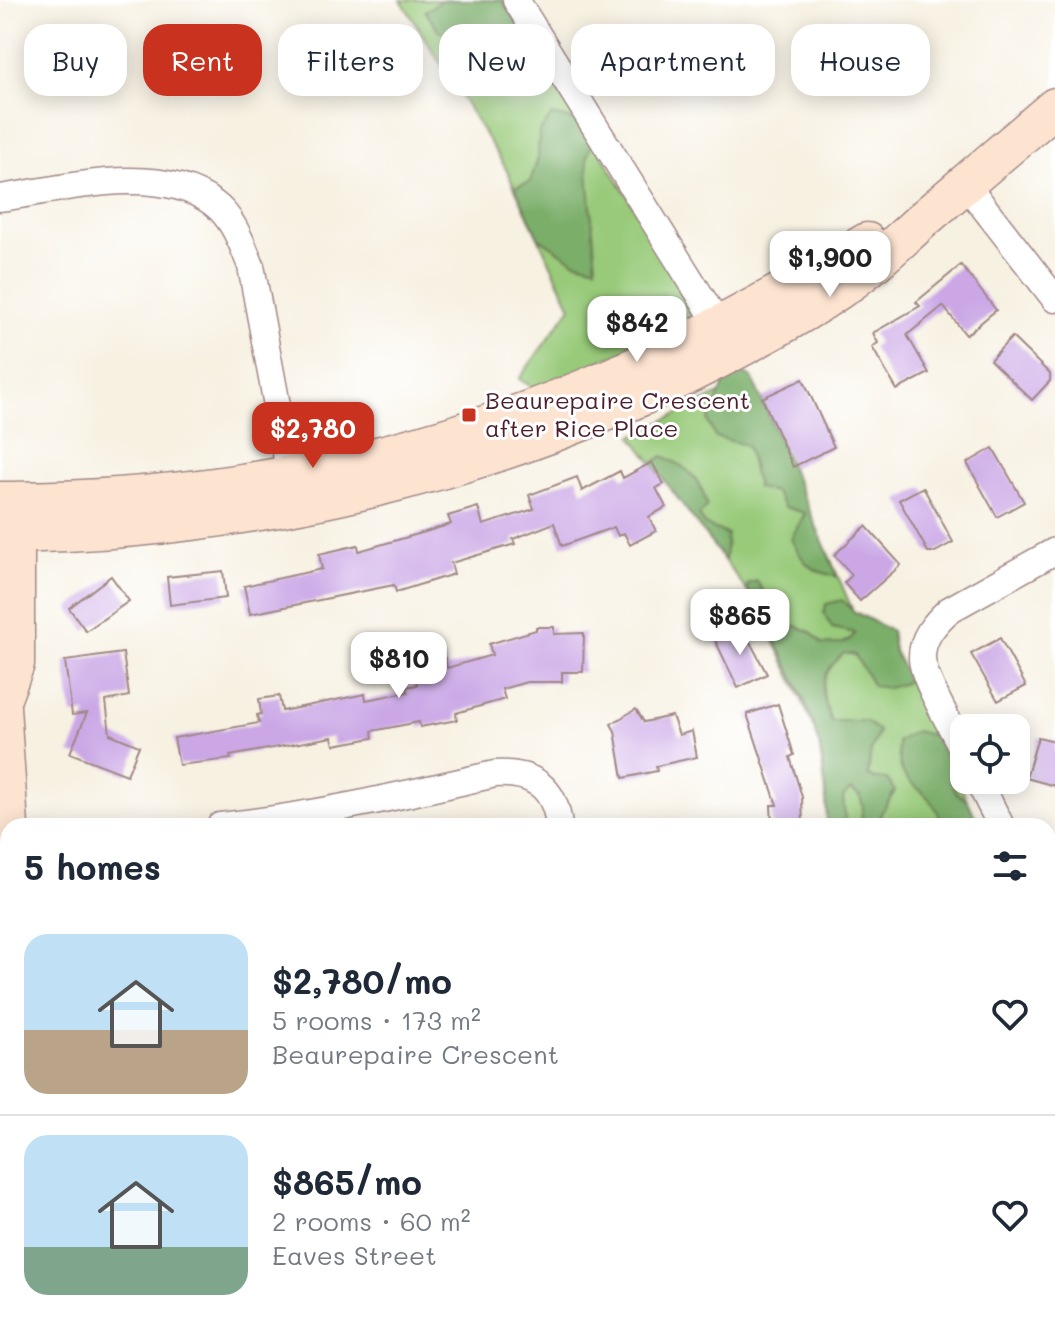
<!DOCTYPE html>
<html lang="en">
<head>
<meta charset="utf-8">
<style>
	body { margin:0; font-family:Mali,sans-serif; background:#f2f2f3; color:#1f2937; height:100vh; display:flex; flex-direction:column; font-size:30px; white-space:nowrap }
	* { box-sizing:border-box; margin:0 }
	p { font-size:26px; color:#747a83 }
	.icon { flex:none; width:44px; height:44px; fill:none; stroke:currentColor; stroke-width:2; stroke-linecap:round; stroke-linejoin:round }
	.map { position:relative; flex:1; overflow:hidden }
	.sheet { position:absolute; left:0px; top:818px; width:1056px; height:514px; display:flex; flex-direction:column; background:#fff; border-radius:24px 24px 0 0; box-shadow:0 4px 20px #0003 }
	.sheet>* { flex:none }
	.hud { position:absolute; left:24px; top:24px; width:1008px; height:72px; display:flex; gap:16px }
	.tools { position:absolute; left:950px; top:714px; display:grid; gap:16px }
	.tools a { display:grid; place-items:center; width:80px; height:80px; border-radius:16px; background:#fff; box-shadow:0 4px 20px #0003; font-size:40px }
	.price { position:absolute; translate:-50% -68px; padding:0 18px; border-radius:16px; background:#fff; color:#222; font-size:26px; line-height:52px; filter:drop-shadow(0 2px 4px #0008) }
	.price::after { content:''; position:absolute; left:50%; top:48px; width:24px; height:18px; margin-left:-12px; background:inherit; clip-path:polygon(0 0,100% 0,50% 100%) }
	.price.active { background:#c8321e; color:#fff }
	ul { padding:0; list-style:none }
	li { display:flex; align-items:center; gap:24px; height:200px; padding:0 24px }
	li+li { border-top:2px solid #e0e1e3 }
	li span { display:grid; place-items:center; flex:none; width:224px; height:160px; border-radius:24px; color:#555 }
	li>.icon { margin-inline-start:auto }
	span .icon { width:96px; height:96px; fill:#fffc; stroke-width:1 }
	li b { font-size:34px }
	h2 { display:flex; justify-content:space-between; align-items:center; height:96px; padding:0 24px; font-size:34px }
	.pill { padding:0 28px; border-radius:24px; background:#fff; box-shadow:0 4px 20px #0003; font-size:28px; line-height:72px }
	.pill.active { background:#c8321e; color:#fff }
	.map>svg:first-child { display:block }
	.green { fill:#98ca79; stroke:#717452; stroke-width:2 }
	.forest { fill:#7aae69; stroke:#62664a; stroke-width:2 }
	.building { fill:#cba7e6 }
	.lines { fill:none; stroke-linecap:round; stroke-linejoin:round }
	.street-casing { stroke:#a08886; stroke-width:29 }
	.secondary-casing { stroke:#a08886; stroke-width:41 }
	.street { stroke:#fff; stroke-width:26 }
	.secondary { stroke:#fde4d1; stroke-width:38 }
	.poi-dot { fill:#c8321e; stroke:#fff; stroke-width:3 }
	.labels { text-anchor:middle; stroke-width:6; stroke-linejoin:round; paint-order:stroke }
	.poi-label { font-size:24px; fill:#4a1f2b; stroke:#fff; text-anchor:start }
</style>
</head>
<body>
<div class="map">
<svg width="1055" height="1331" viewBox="0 0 1055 1331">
	<rect width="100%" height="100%" fill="#fff"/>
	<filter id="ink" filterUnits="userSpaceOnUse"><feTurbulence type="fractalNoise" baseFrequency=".0125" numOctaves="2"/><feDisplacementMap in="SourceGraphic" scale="16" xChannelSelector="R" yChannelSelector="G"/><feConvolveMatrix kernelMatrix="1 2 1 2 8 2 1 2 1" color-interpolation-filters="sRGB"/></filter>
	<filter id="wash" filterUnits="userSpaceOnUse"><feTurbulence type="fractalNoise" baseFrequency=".006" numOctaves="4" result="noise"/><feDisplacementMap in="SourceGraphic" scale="32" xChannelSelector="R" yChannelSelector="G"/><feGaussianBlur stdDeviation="1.8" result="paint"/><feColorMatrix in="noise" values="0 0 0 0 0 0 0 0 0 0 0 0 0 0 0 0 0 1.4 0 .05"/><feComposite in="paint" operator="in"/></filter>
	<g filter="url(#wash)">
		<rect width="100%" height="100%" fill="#f7f1e2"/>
		<!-- green -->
		<g class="green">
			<path d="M401,0H502L570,103L686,291L691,321L656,340L606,358L566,380L535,389L519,379L571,307L505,167Z"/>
			<path d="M752,378L853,611L891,631L894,651L980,826H827L826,792L818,739L796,686L755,602L632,436Z"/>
			<path d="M1048,965L1055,979V1252L1048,1255Z"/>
			<rect x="845" y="1324" width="83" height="7"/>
		</g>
		<!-- forest -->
		<g class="forest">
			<path d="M442,0H502L522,30L516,51L439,31L425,11Z"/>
			<path d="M552,115L581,122L593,140L587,158L596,267L574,261L538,237L515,187L530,182L538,158L539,133Z"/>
			<path d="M741,372L752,378L838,577C808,570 805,565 791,539L805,513L784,507L775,492L757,488L747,445L715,437L708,421L726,380Z"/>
			<path d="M663,456C688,467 701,479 707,506L699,515L705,525L727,534L725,561L652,464Z"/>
			<path d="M757,581C765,600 785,604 791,624L811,632L822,644C835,645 849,645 855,633L832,628L824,613L826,604L842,600L853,611L891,631L894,651L907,676L905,683L888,688L873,686L855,655L844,653C818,676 819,690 831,721H865L879,731L871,751L868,776L875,779H887L895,791L880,815L885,826H860L863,807L860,796L850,790L843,797L845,818L840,826H827C826,797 825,767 818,739C805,692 777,646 755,602L747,591L748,584Z"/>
			<path d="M915,731L936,736L949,763L950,780L957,793L968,801L979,826H907L911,822L929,824L940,818C925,777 897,796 898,741Z"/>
			<path d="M1055,1176V1228L1048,1232V1179Z"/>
		</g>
		<g id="blocks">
			<!-- building -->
			<g class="building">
				<path d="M961,265L996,310L966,335L943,306L907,335L929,373L897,390L872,347L878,343L873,333L920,306L916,302Z"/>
				<path d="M1012,337L1050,374V381L1032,400L990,360Z"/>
				<path d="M803,379L834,447L793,467L762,398Z"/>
				<path d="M993,448L1024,502L997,517L967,463Z"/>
				<path d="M652,462L664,484L656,488L666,507L649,517L656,531L630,545L624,533L618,536L614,527L562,546L554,523L513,539L515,544L451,563L454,574L396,592L394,585L250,614L244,586L322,569L319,554L358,545L359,551L425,532L451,524L448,516L478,507L483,525L534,509L529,495L577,477L582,491L620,471L623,478Z"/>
				<path d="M923,487L953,542L935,552H928L899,500Z"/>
				<path d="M866,526L901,565L860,601L844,583L852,575L834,555Z"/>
				<path d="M223,571L226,598L170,605L167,577Z"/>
				<path d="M111,576L129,601L86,631L69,608Z"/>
				<path d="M741,625L767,674L738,688L714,638Z"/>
				<path d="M536,627H554V634L584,633L583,672H562V682H527L502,689L505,699L456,713L457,720L420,727L419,722L372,731L373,738L334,745L332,737L230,756L231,759L179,765L174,738L259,723L257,715L261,714L259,699L279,696L282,711L365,694L366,700L408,692L407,687L417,685L413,664L445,658L447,668L492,655L489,644L536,630Z"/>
				<path d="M1000,638L1026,686L998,701L971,654Z"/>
				<path d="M123,653L129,696L106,701L110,734L139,746L127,775L70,753L87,713L72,715L65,661Z"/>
				<path d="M778,704L794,755L790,757L802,797L803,826H772L771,805H777L747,714Z"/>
				<path d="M636,709L644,722L672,716L679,735L692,731L697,757L656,766L657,771L623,778L615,731L611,724Z"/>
				<path d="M1038,737L1055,741V786L1026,778Z"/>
			</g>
		</g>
	</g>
	<g filter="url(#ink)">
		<use href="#blocks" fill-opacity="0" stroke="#a08886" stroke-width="2"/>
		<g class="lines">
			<defs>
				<g id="street">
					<path d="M516,0L728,340"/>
					<path d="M965,183L1055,299"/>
					<path d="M0,198C63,189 159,162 213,203C233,217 242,244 251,266L293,491"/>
					<path d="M964,752C954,730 923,680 922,659C921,638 935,623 949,610L1055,551"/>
					<path d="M978,780L1001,826"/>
					<path d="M220,826C313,816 404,795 495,774C532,772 555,786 559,826"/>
					<path d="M1048,866L1055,865"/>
					<path d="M576,1324V1331"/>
				</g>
				<g id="secondary">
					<path d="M0,501C210,502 421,460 614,376C701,338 786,291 867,242"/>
					<path d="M0,534C249,531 495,475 717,360C763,336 810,311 853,280C878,262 902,238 926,217C969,180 1012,144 1055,107"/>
					<path d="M0,692L9,826"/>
					<path d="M2,698L15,664V511"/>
					<path d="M40,1324L41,1331"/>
				</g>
			</defs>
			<!-- street casing -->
			<use href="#street" class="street-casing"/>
			<!-- secondary casing -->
			<use href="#secondary" class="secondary-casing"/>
			<!-- street -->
			<use href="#street" class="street"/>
			<!-- secondary -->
			<use href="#secondary" class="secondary"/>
		</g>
	</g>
	<!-- markers -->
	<rect class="poi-dot" x="461" y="407" width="16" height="16" rx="4"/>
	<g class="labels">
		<!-- poi labels -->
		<g class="poi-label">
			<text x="485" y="409">Beaurepaire Crescent<tspan x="485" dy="28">after Rice Place</tspan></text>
		</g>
	</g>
</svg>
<div class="tools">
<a><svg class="icon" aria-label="locate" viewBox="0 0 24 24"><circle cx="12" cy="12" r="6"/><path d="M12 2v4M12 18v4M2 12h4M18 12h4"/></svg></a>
</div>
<b class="price" style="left:830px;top:299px">$1,900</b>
<b class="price" style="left:637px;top:364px">$842</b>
<b class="price active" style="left:313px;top:470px">$2,780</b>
<b class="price" style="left:740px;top:657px">$865</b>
<b class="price" style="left:399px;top:700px">$810</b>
<div class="hud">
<a class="pill">Buy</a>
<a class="pill active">Rent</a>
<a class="pill">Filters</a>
<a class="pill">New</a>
<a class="pill">Apartment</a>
<a class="pill">House</a>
</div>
<section class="sheet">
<h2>5 homes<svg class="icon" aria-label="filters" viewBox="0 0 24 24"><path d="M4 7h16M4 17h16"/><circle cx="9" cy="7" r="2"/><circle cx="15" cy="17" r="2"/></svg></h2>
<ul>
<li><span style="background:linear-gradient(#bfe0f5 60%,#b9a48a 0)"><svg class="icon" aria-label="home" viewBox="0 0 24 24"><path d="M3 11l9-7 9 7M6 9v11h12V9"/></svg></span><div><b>$2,780/mo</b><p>5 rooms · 173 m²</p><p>Beaurepaire Crescent</p></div><svg class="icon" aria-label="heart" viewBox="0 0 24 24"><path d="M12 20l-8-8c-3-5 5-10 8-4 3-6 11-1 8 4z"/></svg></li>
<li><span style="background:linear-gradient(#bfe0f5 70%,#7fa58c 0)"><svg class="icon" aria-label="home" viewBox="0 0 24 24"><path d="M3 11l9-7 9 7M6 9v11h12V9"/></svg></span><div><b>$865/mo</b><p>2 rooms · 60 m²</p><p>Eaves Street</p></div><svg class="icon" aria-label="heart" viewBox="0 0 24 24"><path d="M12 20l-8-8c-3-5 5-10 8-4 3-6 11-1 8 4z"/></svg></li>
</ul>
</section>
</div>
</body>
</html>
